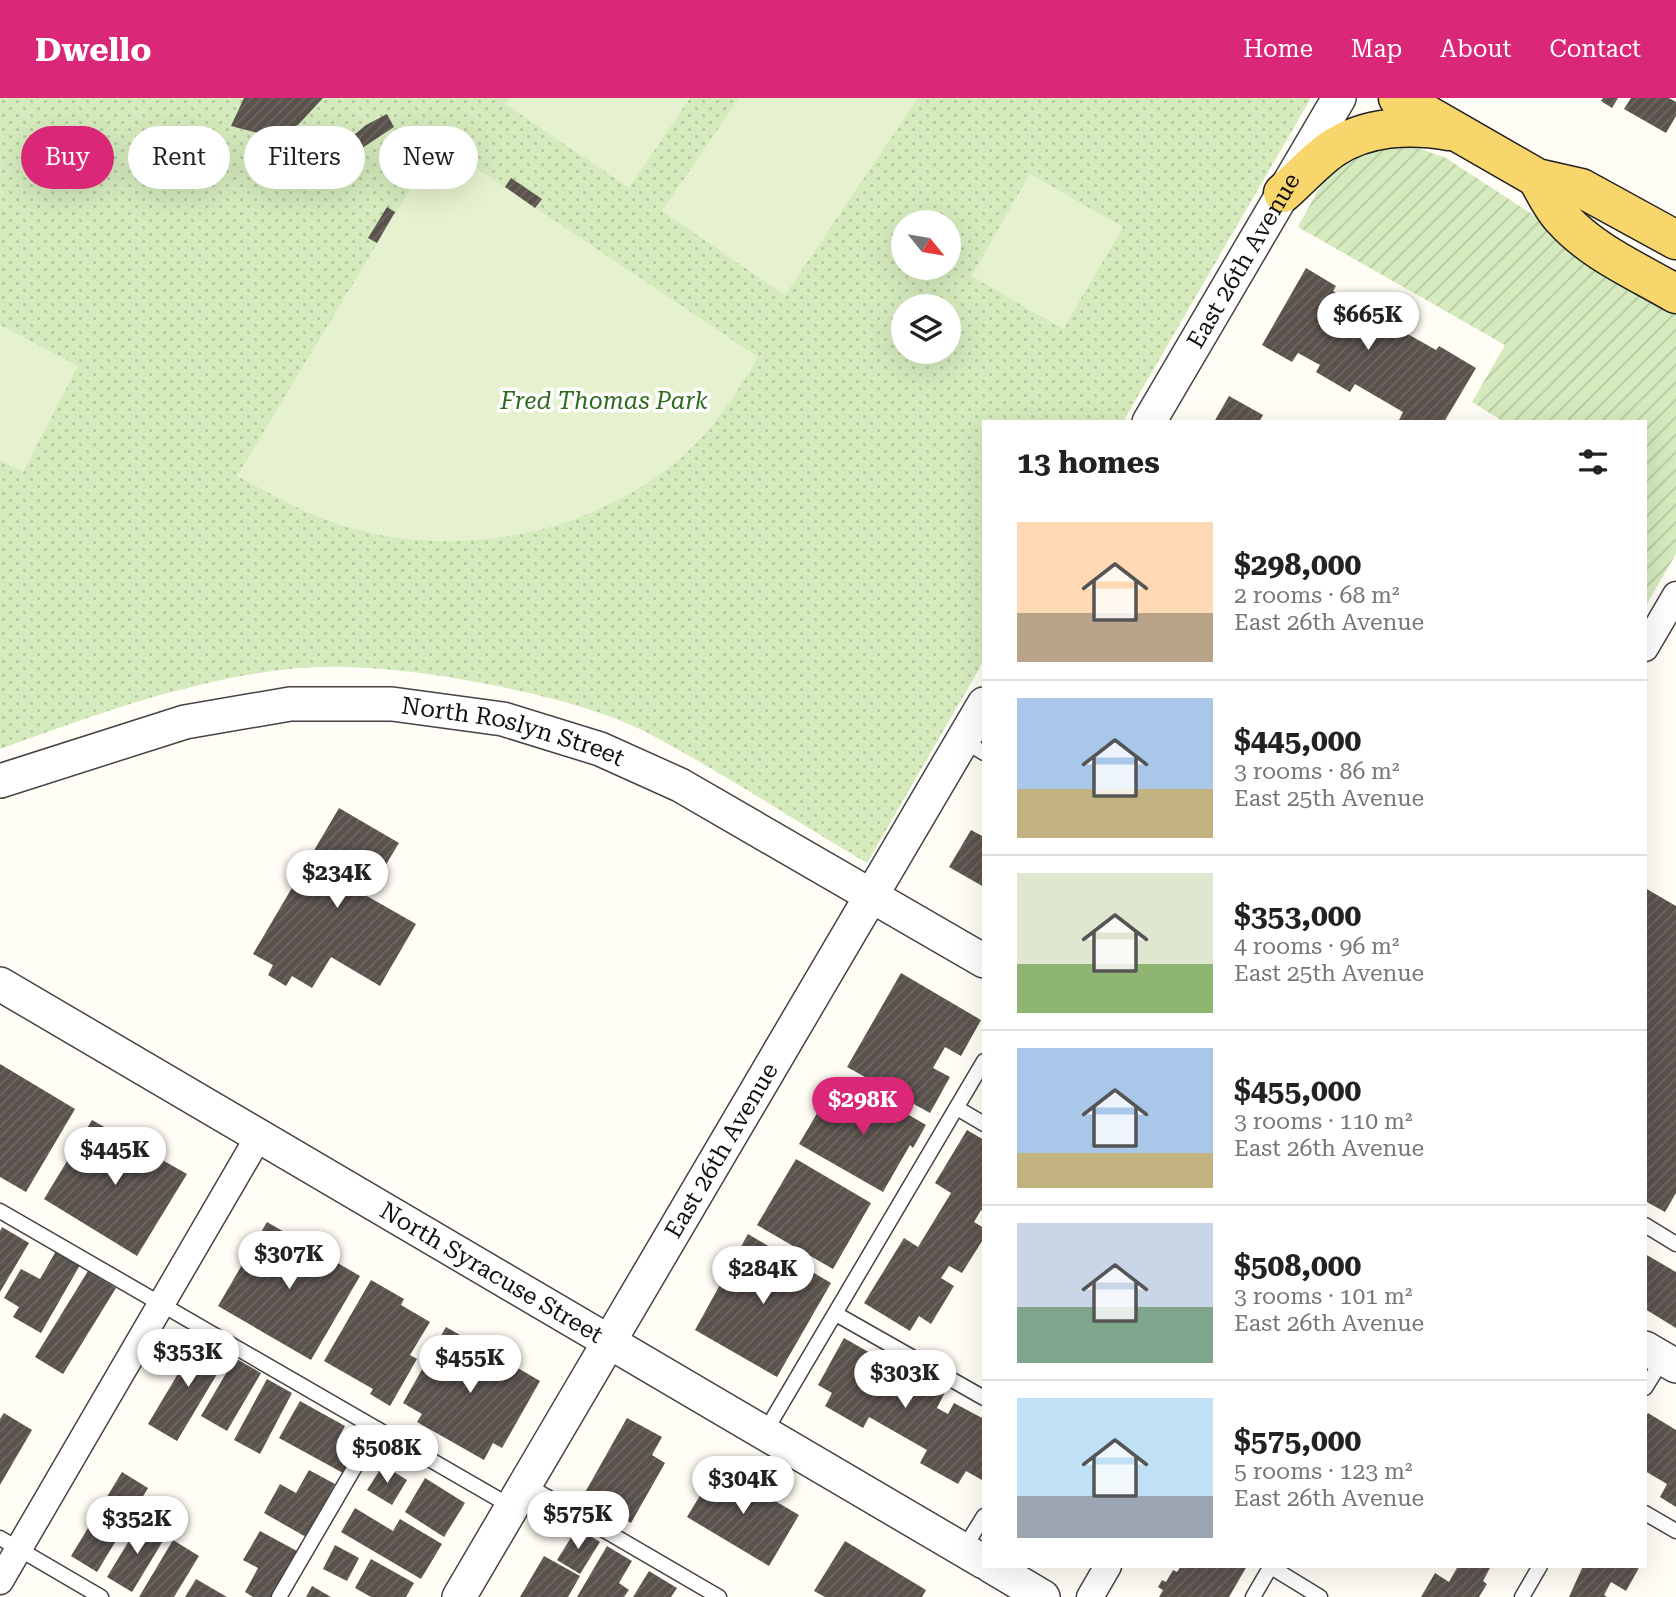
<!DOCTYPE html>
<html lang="en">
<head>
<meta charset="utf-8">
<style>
	body { margin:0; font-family:"Roboto Serif",serif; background:#f6f6f6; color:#222; height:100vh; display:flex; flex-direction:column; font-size:26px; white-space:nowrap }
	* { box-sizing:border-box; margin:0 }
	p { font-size:23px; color:#767676 }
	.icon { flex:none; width:38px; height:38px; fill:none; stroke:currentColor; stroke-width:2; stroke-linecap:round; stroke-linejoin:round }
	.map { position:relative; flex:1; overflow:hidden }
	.drawer { position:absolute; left:982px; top:322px; width:665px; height:1148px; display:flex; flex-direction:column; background:#fff; border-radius:0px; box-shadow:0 7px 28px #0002 }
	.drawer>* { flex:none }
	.guide { position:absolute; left:21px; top:28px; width:665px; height:63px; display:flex; gap:14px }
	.needle { width:46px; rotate:120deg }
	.fabs { position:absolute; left:891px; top:112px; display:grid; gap:14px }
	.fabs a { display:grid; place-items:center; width:70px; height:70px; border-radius:50%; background:#fff; box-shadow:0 7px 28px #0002; font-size:35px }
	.price { position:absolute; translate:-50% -60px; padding:0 16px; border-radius:24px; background:#fff; color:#222; font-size:23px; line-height:46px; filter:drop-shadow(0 2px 4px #0008) }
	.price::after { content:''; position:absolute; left:50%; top:42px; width:21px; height:16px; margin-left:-10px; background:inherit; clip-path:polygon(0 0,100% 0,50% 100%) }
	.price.current { background:#db2777; color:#fff }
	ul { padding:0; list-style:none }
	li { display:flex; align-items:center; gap:21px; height:175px; padding:0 35px }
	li+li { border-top:2px solid #e0e0e0 }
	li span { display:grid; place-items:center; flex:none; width:196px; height:140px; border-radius:0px; color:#555 }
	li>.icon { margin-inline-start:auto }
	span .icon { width:84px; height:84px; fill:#fffc; stroke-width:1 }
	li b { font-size:30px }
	h2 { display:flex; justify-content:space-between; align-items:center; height:84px; padding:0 35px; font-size:30px }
	.chip { padding:0 24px; border-radius:32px; background:#fff; box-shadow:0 7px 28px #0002; font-size:24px; line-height:63px }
	.chip.current { background:#db2777; color:#fff }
	header { display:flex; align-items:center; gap:42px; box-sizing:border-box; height:98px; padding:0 35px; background:#db2777; color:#fff }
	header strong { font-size:33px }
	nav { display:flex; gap:38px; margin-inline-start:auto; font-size:24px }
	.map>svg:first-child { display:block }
	.park { fill:url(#park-dots); fill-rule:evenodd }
	.garden { fill:url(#garden-furrows) }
	.pitch { fill:#e6f2cf }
	.building { fill:url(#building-hatch) }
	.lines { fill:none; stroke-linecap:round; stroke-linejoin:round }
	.service-casing { stroke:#444; stroke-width:17 }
	.minor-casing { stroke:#444; stroke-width:29 }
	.tertiary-casing { stroke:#444; stroke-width:36 }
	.primary-casing { stroke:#222; stroke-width:41 }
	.service { stroke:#fff; stroke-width:14 }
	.minor { stroke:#fff; stroke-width:26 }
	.tertiary { stroke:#fff; stroke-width:33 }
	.primary { stroke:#f9d66b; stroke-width:38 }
	.labels { text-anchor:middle; stroke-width:7; stroke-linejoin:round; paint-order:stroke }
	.street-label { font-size:24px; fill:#111; stroke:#fff }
	.park-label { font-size:24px; font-style:italic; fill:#2f6b1f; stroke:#fff }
</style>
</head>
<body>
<header>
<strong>Dwello</strong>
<nav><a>Home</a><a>Map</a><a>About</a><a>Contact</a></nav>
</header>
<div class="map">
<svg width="1676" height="1499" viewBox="0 0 1676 1499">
	<defs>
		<pattern id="park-dots" width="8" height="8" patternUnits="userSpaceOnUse" patternTransform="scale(1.75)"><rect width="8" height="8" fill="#d5ebbd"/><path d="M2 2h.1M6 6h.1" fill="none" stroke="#b6c8a1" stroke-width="1.8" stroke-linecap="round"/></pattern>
		<pattern id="garden-furrows" width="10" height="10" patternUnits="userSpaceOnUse" patternTransform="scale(1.75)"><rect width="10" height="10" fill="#d5ebbd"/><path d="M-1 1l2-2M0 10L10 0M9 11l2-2" fill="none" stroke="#b6c8a1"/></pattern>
		<pattern id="building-hatch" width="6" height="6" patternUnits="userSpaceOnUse" patternTransform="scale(1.75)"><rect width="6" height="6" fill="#5a524d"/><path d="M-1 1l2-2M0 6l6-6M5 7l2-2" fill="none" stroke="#6d6662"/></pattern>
	</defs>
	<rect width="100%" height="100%" fill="#fffdf5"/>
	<!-- park -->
	<path class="park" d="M0,0H1311L1123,324H984L983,564L867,765C794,722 723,675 648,635C605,613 553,600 507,590C453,579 399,570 344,569C231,566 105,613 0,651ZM903,124H948V170H903ZM903,208H948V254H903Z"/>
	<!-- garden -->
	<path class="garden" d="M1381,47L1415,49L1446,60L1676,210V456L1645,509V324H1504L1472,304L1505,247L1298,129C1326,80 1325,67 1381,47Z"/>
	<!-- pitch -->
	<g class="pitch">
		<path d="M509,0H690L629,90L505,6Z"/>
		<path d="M739,0H918L785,197L662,113Z"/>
		<path d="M451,53L758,259C737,295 713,332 681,360C590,437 461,462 347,429C308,418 273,397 237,378L428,61Z"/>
		<path d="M1030,76L1123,129L1063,231L971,178Z"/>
		<path d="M0,227L78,268L23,374L0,362Z"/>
	</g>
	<!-- building -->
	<g class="building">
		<path d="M244,0H323L298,27L285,32L258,35L231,28Z"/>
		<path d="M1603,0H1618L1612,10L1601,3Z"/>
		<path d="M1631,0H1669L1676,4V18L1666,35L1624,11Z"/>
		<path d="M387,16L394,29L356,54L347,43L366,27Z"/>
		<path d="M511,80L542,101L535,110L505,89Z"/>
		<path d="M387,109L395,114L377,145L368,140Z"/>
		<path d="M1306,170L1336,188L1333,193L1355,206L1359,199L1394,219L1390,226L1436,252L1439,248L1476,270L1444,324H1398L1403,314L1355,286L1350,294L1316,274L1320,267L1298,255L1292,264L1262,247Z"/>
		<path d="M1229,298L1263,317L1259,324H1214Z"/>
		<path d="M339,710L399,745L367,798L416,826L380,888L331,859L312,890L292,878L286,888L268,877L273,867L253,856Z"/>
		<path d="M971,732L984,739V789L949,769Z"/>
		<path d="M1645,790L1676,808V1095L1665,1114L1645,1103Z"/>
		<path d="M901,875L981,922L961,958L945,949L933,970L950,979L930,1015L847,969Z"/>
		<path d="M0,966L75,1011L26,1094L0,1079Z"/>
		<path d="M841,987L874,1005L878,999L926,1027L913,1050L910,1047L883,1094L799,1046L819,1012L825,1016Z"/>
		<path d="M92,1022L187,1076L137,1158L44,1101Z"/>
		<path d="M967,1032L984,1042V1114L981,1112L974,1124L984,1130V1140L962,1175L949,1168L941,1180L954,1188L931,1226L919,1218L910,1233L864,1205L904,1140L918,1149L951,1095L935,1085Z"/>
		<path d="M796,1061L871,1105L833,1171L757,1127Z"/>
		<path d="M267,1124L360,1178L311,1262L218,1208Z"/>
		<path d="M2,1129L29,1145L0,1194V1133Z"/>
		<path d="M748,1136L831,1185L777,1279L695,1232Z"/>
		<path d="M56,1153L80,1167L41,1235L13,1219L19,1209L4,1200L21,1171L40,1181Z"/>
		<path d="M1645,1156L1676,1174V1230L1645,1211Z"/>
		<path d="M88,1173L116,1190L63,1276L35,1259Z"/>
		<path d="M371,1182L404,1201L401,1207L430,1224L410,1257L417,1261L390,1308L370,1296L373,1291L324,1263Z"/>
		<path d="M446,1229L483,1250L480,1255L496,1264L499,1259L540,1283L502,1350L493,1345L484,1362L417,1324L422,1316L403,1305Z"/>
		<path d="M200,1239L229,1256L177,1343L148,1326Z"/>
		<path d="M844,1240L907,1276L909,1272L946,1292L937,1310L948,1316L954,1305L984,1321L982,1382L966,1373L958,1386L920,1365L927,1352L869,1319L863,1330L825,1308L832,1295L818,1287Z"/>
		<path d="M235,1260L261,1275L227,1333L201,1318Z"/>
		<path d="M267,1281L292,1295L260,1356L234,1342Z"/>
		<path d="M300,1303L345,1328L339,1339L358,1349L343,1375L279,1340Z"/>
		<path d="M4,1315L32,1332L0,1387V1321Z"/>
		<path d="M1648,1315L1676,1332V1409L1660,1399L1667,1386L1645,1373V1320Z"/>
		<path d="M627,1320L662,1339L652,1357L665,1365L631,1425L583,1398Z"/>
		<path d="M383,1367L407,1382L392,1407L367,1392Z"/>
		<path d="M717,1369L799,1417L769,1468L687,1419Z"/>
		<path d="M309,1372L335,1386L306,1439L264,1415L280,1386L296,1395Z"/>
		<path d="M122,1374L148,1390L97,1474L71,1458Z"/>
		<path d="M425,1380L465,1405L444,1439L405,1414Z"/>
		<path d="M355,1410L393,1433L400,1421L442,1446L421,1481L341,1434Z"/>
		<path d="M141,1423L166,1438L132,1494L107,1479Z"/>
		<path d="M577,1430L600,1444L580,1476L557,1462Z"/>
		<path d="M260,1433L297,1453L273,1499H253L245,1494L258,1470L243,1462Z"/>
		<path d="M173,1442L199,1458L174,1499H139Z"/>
		<path d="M845,1443L926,1492L922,1499H825L814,1493Z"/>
		<path d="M335,1447L359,1460L347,1483L323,1471Z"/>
		<path d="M607,1448L632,1463L619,1485L629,1492L624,1499H577Z"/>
		<path d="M544,1458L580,1478L568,1499H520Z"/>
		<path d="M371,1461L414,1485L406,1499H371L355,1490Z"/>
		<path d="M1181,1468H1247L1229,1499H1159L1163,1492L1158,1489L1162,1482L1166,1484L1173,1472L1177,1474Z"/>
		<path d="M1458,1468H1491L1483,1483L1487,1486L1479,1499H1421L1435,1475L1449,1484Z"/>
		<path d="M1583,1468H1640L1626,1493L1611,1484L1604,1497L1607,1499H1569Z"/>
		<path d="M649,1473L677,1490L671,1499H633Z"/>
		<path d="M196,1481L227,1499H185Z"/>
		<path d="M312,1488L331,1499H306Z"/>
	</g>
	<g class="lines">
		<defs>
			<g id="service">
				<path d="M962,642L984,655"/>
				<path d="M957,1010L984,1026"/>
				<path d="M0,1113L512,1409"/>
				<path d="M1645,1127L1676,1146"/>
				<path d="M836,1216L984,1300"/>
				<path d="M1645,1290L1663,1261"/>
				<path d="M765,1334L984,963"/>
				<path d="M525,1386L719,1499"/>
				<path d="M1645,1415L1676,1433"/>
				<path d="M0,1440L101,1499"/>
				<path d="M963,1452L984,1418"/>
				<path d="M1271,1469L1320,1499"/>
				<path d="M279,1499L377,1331"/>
				<path d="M1253,1499L1271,1468"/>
				<path d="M1522,1499L1540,1468"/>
			</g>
			<g id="minor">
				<path d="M1645,550L1676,497"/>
				<path d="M0,1483L259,1038"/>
				<path d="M1090,1499L1108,1468"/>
			</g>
			<g id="tertiary">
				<path id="s1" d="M1149,324L1339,0"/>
				<path id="s2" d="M0,683L185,624L290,606H392L503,621L600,651L680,687L984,863"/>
				<path id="s3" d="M0,886L984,1464"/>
				<path d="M1645,1250L1676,1268"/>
				<path d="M991,1468L1043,1499"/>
				<path id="s4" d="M459,1499L984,606"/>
			</g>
			<g id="primary">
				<path d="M1398,0L1537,80L1581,90L1676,142"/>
				<path d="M1537,80C1545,94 1552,110 1563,121C1592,154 1639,174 1676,196"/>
				<path d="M1283,95C1299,81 1315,63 1332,51C1366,28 1410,26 1449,33"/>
			</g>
		</defs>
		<!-- service casing -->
		<use href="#service" class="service-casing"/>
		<!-- minor casing -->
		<use href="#minor" class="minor-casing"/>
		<!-- tertiary casing -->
		<use href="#tertiary" class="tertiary-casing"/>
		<!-- primary casing -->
		<use href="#primary" class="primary-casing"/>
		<!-- service -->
		<use href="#service" class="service"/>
		<!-- minor -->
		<use href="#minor" class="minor"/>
		<!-- tertiary -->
		<use href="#tertiary" class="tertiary"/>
		<!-- primary -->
		<use href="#primary" class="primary"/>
	</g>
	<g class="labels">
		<!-- street labels -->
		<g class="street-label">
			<text dy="8" stroke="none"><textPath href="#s1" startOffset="187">East 26th Avenue</textPath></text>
			<text dy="8" stroke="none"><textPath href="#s2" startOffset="527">North Roslyn Street</textPath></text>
			<text dy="8" stroke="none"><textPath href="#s4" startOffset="518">East 26th Avenue</textPath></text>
			<text dy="8" stroke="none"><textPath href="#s3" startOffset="570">North Syracuse Street</textPath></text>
		</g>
		<!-- park labels -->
		<g class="park-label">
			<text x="604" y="311">Fred Thomas Park</text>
		</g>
	</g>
</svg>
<div class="fabs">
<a><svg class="needle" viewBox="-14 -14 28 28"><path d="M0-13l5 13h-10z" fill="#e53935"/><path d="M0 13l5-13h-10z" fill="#767676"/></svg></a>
<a><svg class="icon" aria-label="layers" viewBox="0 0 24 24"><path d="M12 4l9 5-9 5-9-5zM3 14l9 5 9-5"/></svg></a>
</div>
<b class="price" style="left:1368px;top:254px">$665K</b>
<b class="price" style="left:337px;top:812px">$234K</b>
<b class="price current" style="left:863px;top:1039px">$298K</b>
<b class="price" style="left:115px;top:1089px">$445K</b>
<b class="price" style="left:289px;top:1193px">$307K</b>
<b class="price" style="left:763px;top:1208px">$284K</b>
<b class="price" style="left:188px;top:1291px">$353K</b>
<b class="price" style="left:470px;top:1297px">$455K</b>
<b class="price" style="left:905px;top:1312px">$303K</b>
<b class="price" style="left:387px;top:1387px">$508K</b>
<b class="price" style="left:743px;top:1418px">$304K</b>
<b class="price" style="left:578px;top:1453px">$575K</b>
<b class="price" style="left:137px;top:1458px">$352K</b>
<div class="guide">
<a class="chip current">Buy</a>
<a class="chip">Rent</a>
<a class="chip">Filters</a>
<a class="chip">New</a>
</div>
<section class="drawer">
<h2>13 homes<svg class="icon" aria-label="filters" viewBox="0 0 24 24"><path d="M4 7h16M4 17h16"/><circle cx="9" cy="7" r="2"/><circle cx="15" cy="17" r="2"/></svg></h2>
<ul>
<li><span style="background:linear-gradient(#ffd9b3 65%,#b9a48a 0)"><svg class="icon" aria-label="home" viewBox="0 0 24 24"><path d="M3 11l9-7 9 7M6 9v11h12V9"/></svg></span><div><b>$298,000</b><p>2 rooms · 68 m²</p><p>East 26th Avenue</p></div></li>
<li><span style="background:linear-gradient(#a9c7e8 65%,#c2b280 0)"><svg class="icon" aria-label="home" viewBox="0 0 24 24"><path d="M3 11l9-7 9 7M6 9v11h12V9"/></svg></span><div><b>$445,000</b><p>3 rooms · 86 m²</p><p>East 25th Avenue</p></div></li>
<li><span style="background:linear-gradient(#dfe7d0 65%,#8fb573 0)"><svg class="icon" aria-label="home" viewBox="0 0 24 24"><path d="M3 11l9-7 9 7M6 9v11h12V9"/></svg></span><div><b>$353,000</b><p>4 rooms · 96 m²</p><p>East 25th Avenue</p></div></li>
<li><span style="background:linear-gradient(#a9c7e8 75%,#c2b280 0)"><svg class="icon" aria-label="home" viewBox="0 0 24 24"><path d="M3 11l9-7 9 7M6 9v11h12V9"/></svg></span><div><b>$455,000</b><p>3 rooms · 110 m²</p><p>East 26th Avenue</p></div></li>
<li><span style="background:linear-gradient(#c9d6e8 60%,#7fa58c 0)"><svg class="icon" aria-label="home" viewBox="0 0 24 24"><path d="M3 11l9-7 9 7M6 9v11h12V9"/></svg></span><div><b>$508,000</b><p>3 rooms · 101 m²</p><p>East 26th Avenue</p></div></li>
<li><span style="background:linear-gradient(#bfe0f5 70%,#9aa5b1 0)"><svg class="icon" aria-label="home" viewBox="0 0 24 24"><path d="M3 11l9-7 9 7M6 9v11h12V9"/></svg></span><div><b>$575,000</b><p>5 rooms · 123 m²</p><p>East 26th Avenue</p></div></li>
</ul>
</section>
</div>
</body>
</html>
